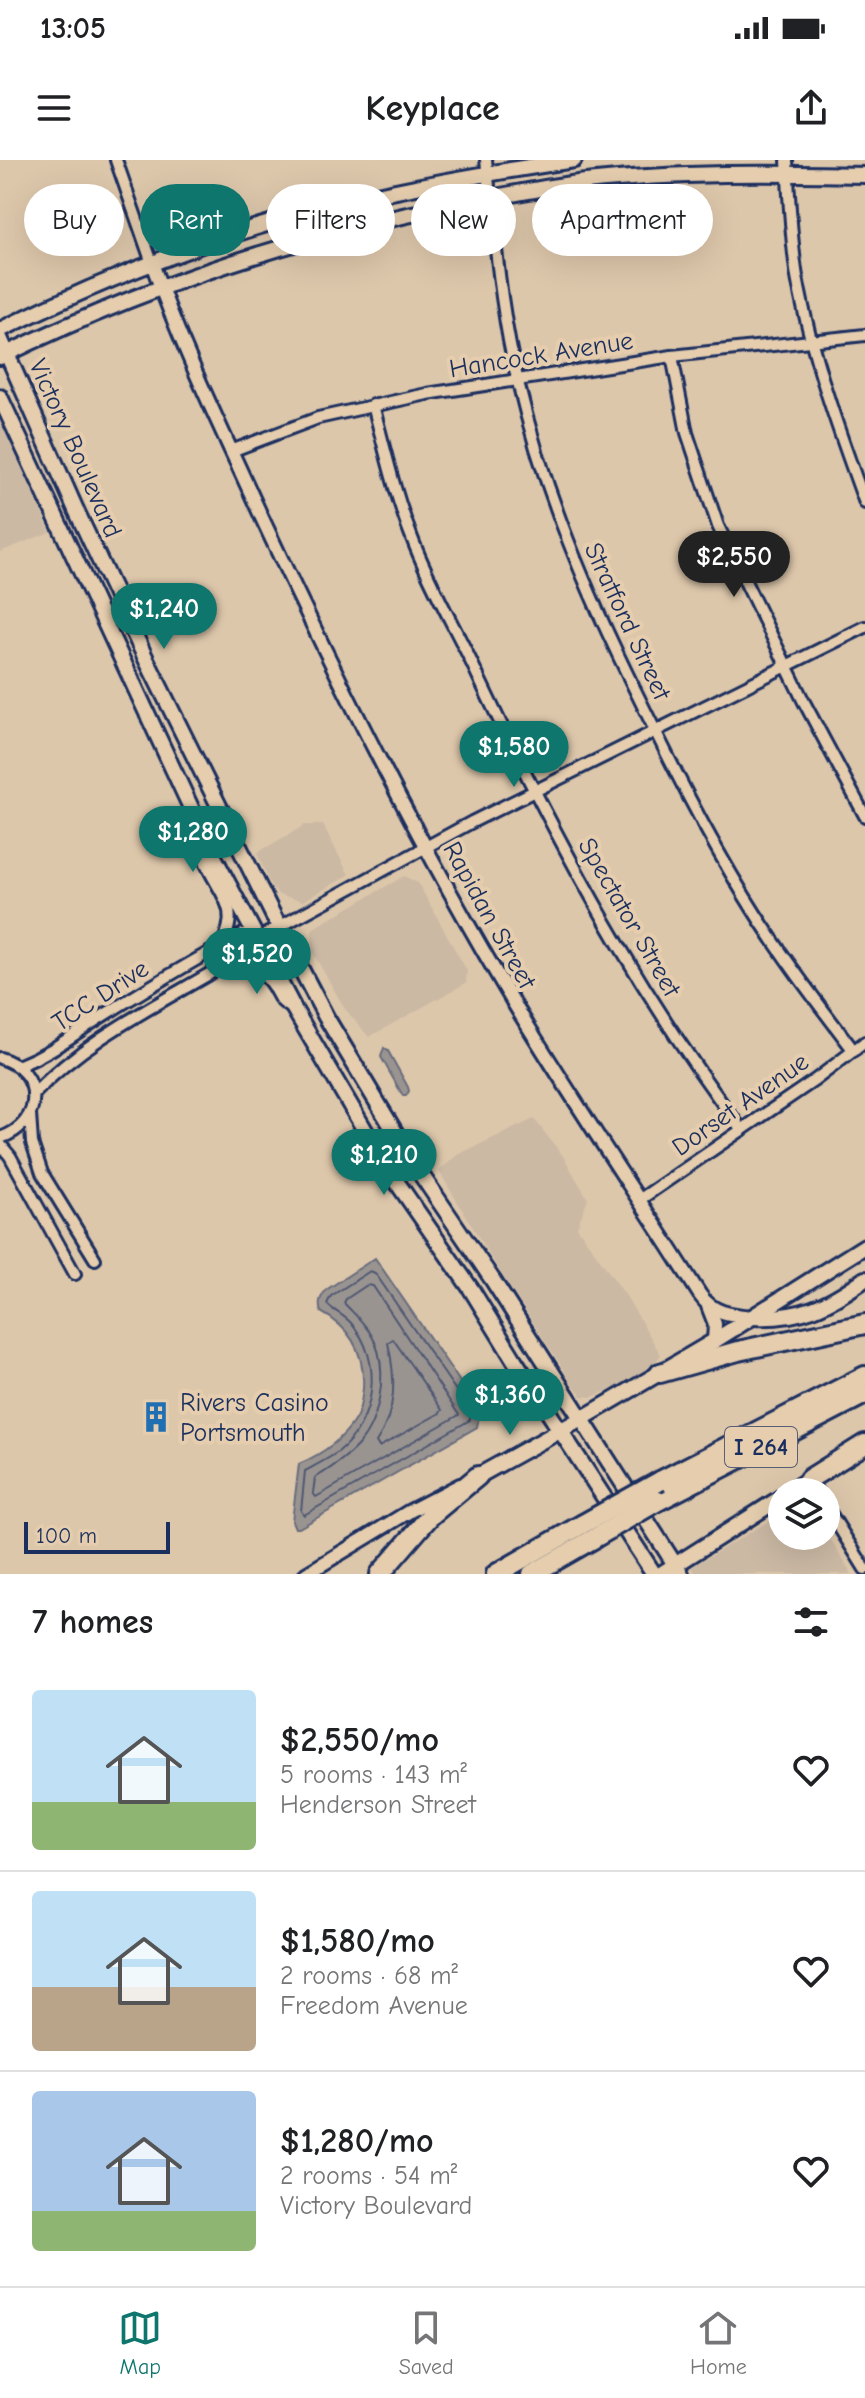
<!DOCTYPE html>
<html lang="en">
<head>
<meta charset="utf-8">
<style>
	body { margin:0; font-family:"Comic Neue",sans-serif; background:#f6f6f6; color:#202124; height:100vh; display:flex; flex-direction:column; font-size:30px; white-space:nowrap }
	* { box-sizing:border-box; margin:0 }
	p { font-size:26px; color:#757577 }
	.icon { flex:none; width:44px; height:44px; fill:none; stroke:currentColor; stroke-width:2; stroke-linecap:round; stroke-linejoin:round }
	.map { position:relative; height:1414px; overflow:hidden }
	.sheet { display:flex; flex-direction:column; background:#fff; flex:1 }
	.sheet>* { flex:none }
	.hud { position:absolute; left:24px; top:24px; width:818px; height:72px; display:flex; gap:16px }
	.fabs { position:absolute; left:768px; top:1318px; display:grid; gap:16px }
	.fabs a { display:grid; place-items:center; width:72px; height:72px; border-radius:50%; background:#fff; box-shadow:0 8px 32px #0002; font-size:40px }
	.scale { position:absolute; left:24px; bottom:20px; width:146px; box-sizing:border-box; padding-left:8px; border:4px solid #1b2f5e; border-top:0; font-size:22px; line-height:28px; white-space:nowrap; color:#1b2f5e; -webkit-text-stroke:6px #e5cdae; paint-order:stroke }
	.price { position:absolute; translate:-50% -68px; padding:0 18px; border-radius:28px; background:#0f766e; color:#fff; font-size:26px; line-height:52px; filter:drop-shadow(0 2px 4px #0008) }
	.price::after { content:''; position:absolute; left:50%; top:48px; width:24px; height:18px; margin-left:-12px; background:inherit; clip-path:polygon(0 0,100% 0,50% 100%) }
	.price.active { background:#222; color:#fff }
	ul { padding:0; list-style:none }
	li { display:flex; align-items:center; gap:24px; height:200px; padding:0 32px }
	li+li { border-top:2px solid #e0e0e0 }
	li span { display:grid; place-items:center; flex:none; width:224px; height:160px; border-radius:8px; color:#555 }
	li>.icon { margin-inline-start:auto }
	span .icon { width:96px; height:96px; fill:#fffc; stroke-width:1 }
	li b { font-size:34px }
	h2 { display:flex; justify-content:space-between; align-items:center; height:96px; padding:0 32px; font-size:34px }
	.pill { padding:0 28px; border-radius:36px; background:#fff; box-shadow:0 8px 32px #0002; font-size:28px; line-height:72px }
	.pill.active { background:#0f766e; color:#fff }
	.status { display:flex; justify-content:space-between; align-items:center; height:56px; padding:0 40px; background:#fff; direction:ltr }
	.status svg { height:22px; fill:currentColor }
	header { display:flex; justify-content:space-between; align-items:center; height:104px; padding:0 32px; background:#fff; font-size:36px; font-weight:700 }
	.menu { display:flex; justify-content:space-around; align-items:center; height:112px; border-top:2px solid #e0e0e0; background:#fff; font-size:22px; color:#757577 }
	.menu a { display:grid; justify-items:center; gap:4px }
	.menu .active { color:#0f766e }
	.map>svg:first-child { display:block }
	.built { fill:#cbb9a4 }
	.water { fill:#9a9491; stroke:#676c7d; stroke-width:2 }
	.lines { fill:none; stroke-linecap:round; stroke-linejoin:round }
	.shore { stroke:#4e5772; stroke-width:2 }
	.minor-casing { stroke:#1b2f5e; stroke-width:16 }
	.tertiary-casing { stroke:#1b2f5e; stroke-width:18 }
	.secondary-casing { stroke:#1b2f5e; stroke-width:20 }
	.motorway-casing { stroke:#1b2f5e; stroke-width:24 }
	.minor { stroke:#e5cdae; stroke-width:10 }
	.tertiary { stroke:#e5cdae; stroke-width:12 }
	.secondary { stroke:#e5cdae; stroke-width:14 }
	.motorway { stroke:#e5cdae; stroke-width:18 }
	.motorway-bridge-casing { stroke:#1b2f5e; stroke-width:24; stroke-linecap:butt }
	.motorway-bridge { stroke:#e5cdae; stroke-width:18 }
	.labels { text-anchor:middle; stroke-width:8; stroke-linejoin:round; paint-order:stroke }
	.shield { fill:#e5cdae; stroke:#585e76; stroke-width:2 }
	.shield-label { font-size:24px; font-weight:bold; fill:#1b2f5e }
	.street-label { font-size:26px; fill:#1b2f5e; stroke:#e5cdae }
	.poi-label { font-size:26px; fill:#1b2f5e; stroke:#e5cdae; text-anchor:start }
</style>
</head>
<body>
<div class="status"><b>13:05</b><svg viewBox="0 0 49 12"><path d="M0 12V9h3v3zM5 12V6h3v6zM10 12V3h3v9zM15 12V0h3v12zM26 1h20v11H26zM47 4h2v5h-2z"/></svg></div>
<header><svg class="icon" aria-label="menu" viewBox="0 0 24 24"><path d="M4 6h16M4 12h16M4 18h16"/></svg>Keyplace<svg class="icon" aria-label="share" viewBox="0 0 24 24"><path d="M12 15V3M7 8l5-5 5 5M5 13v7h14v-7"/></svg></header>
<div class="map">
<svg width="865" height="1414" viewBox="0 0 865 1414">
	<rect width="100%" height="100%" fill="#ddc7ab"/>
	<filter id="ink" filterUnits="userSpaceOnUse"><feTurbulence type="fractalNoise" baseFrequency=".0125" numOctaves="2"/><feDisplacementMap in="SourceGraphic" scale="16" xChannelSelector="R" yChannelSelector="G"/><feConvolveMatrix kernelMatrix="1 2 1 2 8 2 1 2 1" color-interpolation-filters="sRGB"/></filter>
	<g filter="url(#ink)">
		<!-- built -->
		<g class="built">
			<path d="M0,257L50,372L0,392Z"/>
			<path d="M305,665H323L349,715L303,741L279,735L271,726L257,693Z"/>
			<path d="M404,716L418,723L467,811L466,823L369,877L345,849L313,793L312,769Z"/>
			<path d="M534,959L563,996L588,1039L577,1067L626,1136L661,1195L650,1208L622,1225L592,1237L582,1236L571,1221L490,1096L439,1011L457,995Z"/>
			<path d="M782,1353V1376H826V1372L852,1414H696L692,1407Z"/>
		</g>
		<!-- water -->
		<g class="water">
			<path d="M384,888L388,891L408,927L409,931L406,936H403L381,897Z"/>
			<path d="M375,1098L480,1251L477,1267L299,1368H295L292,1361L299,1304C322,1294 343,1280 356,1258C361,1249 362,1237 363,1228C365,1194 351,1168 321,1152C318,1143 320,1138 326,1130Z"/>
		</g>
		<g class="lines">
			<!-- shore -->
			<g class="shore">
				<path d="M370,1111L375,1113L470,1251V1260L304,1355L301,1351L305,1311C316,1305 328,1299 338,1292C376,1262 384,1200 351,1163C344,1155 333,1151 327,1144L331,1136Z"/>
				<path d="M367,1125L373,1126L459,1255L316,1337L313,1333L315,1318C356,1293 376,1275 381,1225C382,1211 381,1196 375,1182C368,1166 355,1155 344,1143L346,1139Z"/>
				<path d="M393,1179L442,1250L440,1253L379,1287L376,1282C397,1251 396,1218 388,1183Z"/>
			</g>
			<defs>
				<g id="minor">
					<path d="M116,0L152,103"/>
					<path d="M486,0C495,74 500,150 518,222C544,332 587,433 637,534C671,603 705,672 745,737C778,791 816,841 854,891"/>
					<path d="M787,0C789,39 791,79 797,117C811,194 838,269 865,343"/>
					<path d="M672,196L687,273L718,366L804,542L865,656"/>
					<path d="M373,245C385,290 395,335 412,378C427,418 448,455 467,493C482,524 496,555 512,586C580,723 650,848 742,970"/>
					<path d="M231,291L318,258L427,234L672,196L865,175"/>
					<path d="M195,668C198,678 200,689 204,699C218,734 243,747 221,786"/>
					<path d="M220,809C237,808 257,807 269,821C281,836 274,839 294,849"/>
					<path d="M0,898C45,911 44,964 0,978"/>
					<path d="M18,906C58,890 78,870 114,849C156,823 199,797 243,774L257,779"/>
					<path d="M33,935C91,873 173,838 244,793L251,789L257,779L472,662L865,467"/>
					<path d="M30,954L32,983L42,1013L95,1099"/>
					<path d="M0,984L10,996L75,1114"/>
					<path d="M639,1040L815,920L865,882"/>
					<path d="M813,1317L809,1319L817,1332"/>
					<path d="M826,1346L865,1409"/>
				</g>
				<g id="tertiary">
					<path d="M152,103C183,191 224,274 262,358C340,525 423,692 518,850C577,947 640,1040 700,1135C713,1154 732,1155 753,1157"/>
					<path d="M708,1146L715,1164L714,1181"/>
					<path d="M306,1414L410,1351L460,1325"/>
				</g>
				<g id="secondary">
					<path d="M0,170C119,111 247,64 377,35C442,21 508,10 574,0"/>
					<path d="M0,178L76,350L147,501L279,767L326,857L416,1007L492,1119L681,1414"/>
					<path d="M0,197C147,125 300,75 460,44C501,36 544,27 586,22C678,12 772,13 865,15"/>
					<path d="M0,237L212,693L294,849L387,1008L471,1129L515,1201L654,1414"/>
					<path d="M754,1157C801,1159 827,1146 865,1119"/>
					<path d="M478,1316L583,1258L714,1181L865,1086"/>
					<path d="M789,1332L809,1319"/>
					<path d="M661,1414L782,1337"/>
				</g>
				<g id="motorway">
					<path d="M660,1213L738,1191L865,1164"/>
					<path d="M809,1319L865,1284"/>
					<path d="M660,1321L865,1216"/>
					<path d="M658,1341L865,1234"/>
					<path d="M380,1414L430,1356L478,1316"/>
					<path d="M496,1414L583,1364"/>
					<path d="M532,1414L593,1379"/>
				</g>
			</defs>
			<!-- minor casing -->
			<use href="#minor" class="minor-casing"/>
			<!-- tertiary casing -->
			<use href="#tertiary" class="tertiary-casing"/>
			<!-- secondary casing -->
			<use href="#secondary" class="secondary-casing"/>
			<!-- motorway casing -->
			<use href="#motorway" class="motorway-casing"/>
			<!-- minor -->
			<use href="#minor" class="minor"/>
			<!-- tertiary -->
			<use href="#tertiary" class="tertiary"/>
			<!-- secondary -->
			<use href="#secondary" class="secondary"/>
			<!-- motorway -->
			<use href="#motorway" class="motorway"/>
			<defs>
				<g id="motorway-bridge">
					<path d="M583,1364L660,1321"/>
					<path d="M593,1379L658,1341"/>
				</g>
			</defs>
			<!-- motorway-bridge casing -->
			<use href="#motorway-bridge" class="motorway-bridge-casing"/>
			<!-- motorway-bridge -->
			<use href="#motorway-bridge" class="motorway-bridge"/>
		</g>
	</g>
	<!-- icons -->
	<defs>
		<symbol id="building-bare" viewBox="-9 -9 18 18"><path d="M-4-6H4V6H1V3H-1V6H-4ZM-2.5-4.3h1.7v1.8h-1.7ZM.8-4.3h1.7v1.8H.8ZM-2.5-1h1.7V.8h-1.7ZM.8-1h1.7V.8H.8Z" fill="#1f6fb2" stroke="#e5cdae" stroke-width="2.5" paint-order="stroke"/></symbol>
	</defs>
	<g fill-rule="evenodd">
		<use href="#building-bare" x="134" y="1235" width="44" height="44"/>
	</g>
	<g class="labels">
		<!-- shield labels -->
		<rect class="shield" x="725" y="1267" width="72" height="40" rx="6"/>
		<g class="shield-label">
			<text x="761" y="1295">I 264</text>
		</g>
		<!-- street labels -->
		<g class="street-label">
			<text transform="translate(541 194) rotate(-9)" y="9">Hancock Avenue</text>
			<text transform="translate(76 288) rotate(66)" y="9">Victory Boulevard</text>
			<text transform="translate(628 461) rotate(65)" y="9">Stratford Street</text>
			<text transform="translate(490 755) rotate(61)" y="9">Rapidan Street</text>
			<text transform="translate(630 757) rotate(60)" y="9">Spectator Street</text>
			<text transform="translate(100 835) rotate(-33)" y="9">TCC Drive</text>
			<text transform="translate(740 944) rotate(-35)" y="9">Dorset Avenue</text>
		</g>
		<!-- poi labels -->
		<g class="poi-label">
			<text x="180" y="1251">Rivers Casino<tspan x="180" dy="30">Portsmouth</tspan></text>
		</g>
	</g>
</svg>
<div class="fabs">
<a><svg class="icon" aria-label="layers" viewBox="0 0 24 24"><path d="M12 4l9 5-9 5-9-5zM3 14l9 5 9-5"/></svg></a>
</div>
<div class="scale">100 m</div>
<b class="price active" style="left:734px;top:439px">$2,550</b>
<b class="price" style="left:164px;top:491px">$1,240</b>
<b class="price" style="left:514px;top:629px">$1,580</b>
<b class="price" style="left:193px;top:714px">$1,280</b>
<b class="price" style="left:257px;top:836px">$1,520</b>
<b class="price" style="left:384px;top:1037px">$1,210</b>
<b class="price" style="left:510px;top:1277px">$1,360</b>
<div class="hud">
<a class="pill">Buy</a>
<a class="pill active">Rent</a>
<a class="pill">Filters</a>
<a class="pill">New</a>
<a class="pill">Apartment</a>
</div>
</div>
<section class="sheet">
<h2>7 homes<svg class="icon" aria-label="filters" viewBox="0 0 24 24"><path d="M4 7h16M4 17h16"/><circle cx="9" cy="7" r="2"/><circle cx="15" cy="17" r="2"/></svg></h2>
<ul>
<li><span style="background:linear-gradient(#bfe0f5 70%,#8fb573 0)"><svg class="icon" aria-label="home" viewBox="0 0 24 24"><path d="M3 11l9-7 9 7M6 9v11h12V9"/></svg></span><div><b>$2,550/mo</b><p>5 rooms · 143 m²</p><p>Henderson Street</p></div><svg class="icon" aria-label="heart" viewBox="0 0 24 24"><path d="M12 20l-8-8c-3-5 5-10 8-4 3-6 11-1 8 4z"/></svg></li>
<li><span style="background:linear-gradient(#bfe0f5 60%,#b9a48a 0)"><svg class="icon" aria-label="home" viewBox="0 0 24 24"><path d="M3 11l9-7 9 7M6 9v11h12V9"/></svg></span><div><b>$1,580/mo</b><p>2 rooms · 68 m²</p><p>Freedom Avenue</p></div><svg class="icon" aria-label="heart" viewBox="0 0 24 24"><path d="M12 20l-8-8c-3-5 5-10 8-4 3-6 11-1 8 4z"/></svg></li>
<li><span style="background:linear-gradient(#a9c7e8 75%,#8fb573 0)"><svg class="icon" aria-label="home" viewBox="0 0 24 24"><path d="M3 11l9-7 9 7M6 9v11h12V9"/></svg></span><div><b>$1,280/mo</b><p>2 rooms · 54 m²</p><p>Victory Boulevard</p></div><svg class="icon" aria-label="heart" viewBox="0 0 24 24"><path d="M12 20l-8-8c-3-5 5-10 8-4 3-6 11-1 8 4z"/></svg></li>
</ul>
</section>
<nav class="menu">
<a class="active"><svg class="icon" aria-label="map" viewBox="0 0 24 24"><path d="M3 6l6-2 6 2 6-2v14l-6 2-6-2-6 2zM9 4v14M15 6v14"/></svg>Map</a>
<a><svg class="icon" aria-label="saved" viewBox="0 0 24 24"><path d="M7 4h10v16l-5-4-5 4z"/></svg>Saved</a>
<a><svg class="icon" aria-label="home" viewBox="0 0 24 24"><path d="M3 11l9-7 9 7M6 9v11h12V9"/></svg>Home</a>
</nav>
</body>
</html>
